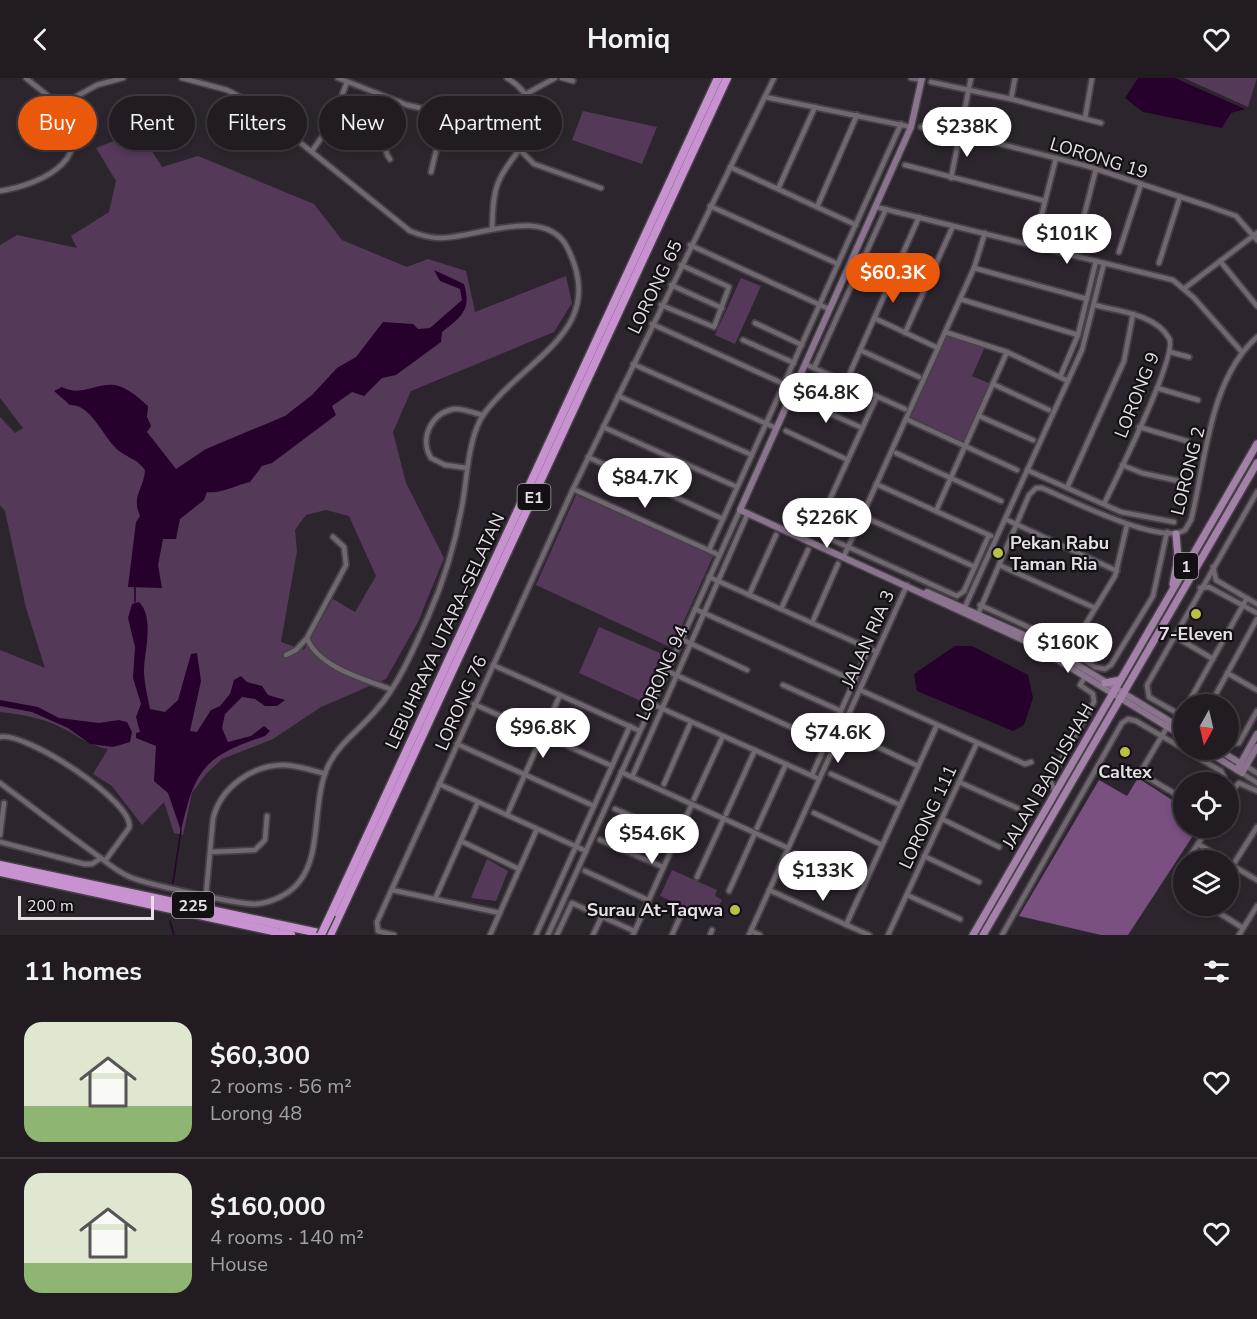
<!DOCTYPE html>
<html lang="en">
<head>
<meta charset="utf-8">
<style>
	body { margin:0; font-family:"Nunito Sans",sans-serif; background:#2a252a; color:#f1f3f6; height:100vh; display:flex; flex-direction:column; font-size:22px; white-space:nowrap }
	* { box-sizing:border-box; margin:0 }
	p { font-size:20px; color:#a2a1a5 }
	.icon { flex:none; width:33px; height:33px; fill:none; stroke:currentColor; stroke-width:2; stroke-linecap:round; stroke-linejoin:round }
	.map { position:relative; height:857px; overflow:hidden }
	.side { display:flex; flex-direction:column; background:#221c22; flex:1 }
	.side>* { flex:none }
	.top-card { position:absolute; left:18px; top:18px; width:600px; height:54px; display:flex; gap:12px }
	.needle { width:39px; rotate:188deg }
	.controls { position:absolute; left:1173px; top:616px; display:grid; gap:12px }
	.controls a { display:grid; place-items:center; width:66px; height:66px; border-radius:50%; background:#221c22; box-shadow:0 3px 9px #0003,0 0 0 2px #3f3a40; font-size:30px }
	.scale { position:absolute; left:18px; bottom:15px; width:136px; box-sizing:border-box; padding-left:6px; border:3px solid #e6e0e6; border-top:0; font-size:16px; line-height:21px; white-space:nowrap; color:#e6e0e6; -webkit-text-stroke:4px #131014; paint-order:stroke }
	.price { position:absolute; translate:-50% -51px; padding:0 14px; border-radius:21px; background:#fff; color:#222; font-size:20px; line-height:39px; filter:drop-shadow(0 2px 3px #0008) }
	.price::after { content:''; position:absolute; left:50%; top:36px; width:18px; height:14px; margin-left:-9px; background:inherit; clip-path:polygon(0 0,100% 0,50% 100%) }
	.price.selected { background:#ea580c; color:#fff }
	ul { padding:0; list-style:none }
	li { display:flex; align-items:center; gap:18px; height:150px; padding:0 24px }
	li+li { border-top:2px solid #3f3a40 }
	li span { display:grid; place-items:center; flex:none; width:168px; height:120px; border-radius:18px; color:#555 }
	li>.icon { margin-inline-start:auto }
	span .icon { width:72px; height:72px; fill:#fffc; stroke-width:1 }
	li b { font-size:26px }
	h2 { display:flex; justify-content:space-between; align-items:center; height:72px; padding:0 24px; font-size:26px }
	.tag { padding:0 21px; border-radius:27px; background:#221c22; box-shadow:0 3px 9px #0003,0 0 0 2px #3f3a40; font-size:21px; line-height:54px }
	.tag.selected { background:#ea580c; color:#fff }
	header { display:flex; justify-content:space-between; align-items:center; height:78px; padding:0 24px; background:#221c22; font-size:27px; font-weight:700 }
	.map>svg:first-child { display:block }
	.green { fill:#553959; fill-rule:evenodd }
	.forest { fill:#795080 }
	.water { fill:#26012c }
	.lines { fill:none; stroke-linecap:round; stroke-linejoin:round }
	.stream { stroke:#26012c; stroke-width:1.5 }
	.street-casing { stroke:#474048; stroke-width:8 }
	.secondary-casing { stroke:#474048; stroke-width:9 }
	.primary-casing { stroke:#474048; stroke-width:10 }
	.highway-casing { stroke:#474048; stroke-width:11 }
	.street { stroke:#706771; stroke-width:4.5 }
	.secondary { stroke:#8a748d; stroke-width:6 }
	.primary { stroke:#a481a9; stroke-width:7 }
	.highway { stroke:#c792cf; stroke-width:8 }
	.highway-bridge-casing { stroke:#474048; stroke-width:11; stroke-linecap:butt }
	.highway-bridge { stroke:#c792cf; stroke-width:8 }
	.poi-dot { fill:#bac045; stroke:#131014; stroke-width:2 }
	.labels { text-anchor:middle; stroke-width:4.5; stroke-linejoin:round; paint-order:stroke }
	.shield { fill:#131014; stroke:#a7a2a7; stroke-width:1.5 }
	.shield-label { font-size:16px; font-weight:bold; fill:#e6e0e6 }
	.street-label { font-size:18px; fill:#e6e0e6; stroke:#131014 }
	.poi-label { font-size:18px; font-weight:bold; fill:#e6e0e6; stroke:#131014 }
</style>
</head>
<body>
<header><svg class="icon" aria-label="back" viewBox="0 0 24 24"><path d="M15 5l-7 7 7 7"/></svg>Homiq<svg class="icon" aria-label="heart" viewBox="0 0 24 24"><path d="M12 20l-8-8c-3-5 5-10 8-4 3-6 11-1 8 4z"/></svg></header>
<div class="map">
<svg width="1257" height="857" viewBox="0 0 1257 857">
	<rect width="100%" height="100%" fill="#2d252e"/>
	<!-- green -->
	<g class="green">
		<path d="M1184,0H1257L1248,29Z"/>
		<path d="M583,33L657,49L642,86L572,62Z"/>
		<path d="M139,53L162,89L198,78L314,126L342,162L407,189L428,181L466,193L475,234L566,198L572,225L554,254L411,313L393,354L406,405L444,480L418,544L386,601L321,629L273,661L222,681L206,696L192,715L183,757L174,755L164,724L142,747L112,708L93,696L108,671C84,666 77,656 56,647C38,639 19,636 0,634V572L45,590L26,530L5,433L0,427V339L15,355L23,350L0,320V167L17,157L77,170L71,158L109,134L116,103L96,70ZM326,432L349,438L376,498L355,534L333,521L304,572L281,564L297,473L295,452L306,437Z"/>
		<path d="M741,200L761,208L735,266L715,257Z"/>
		<path d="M947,257L985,269L972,298L991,306L964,364L911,339Z"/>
		<path d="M576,417L714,476L672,570L536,507Z"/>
		<path d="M599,549L662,576L641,623L579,595Z"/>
		<path d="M487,781L508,793L496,823L471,820Z"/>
		<path d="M672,792L717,812L715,818L722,822L715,835L709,832L706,838L660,818Z"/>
	</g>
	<!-- forest -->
	<path class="forest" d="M1138,700L1183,729L1184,750H1198L1128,857H1101L1019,838L1099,702L1127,718Z"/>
	<!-- water -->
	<g class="water">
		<path d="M1138,0H1175L1245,31L1231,35L1222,50L1143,34L1125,20Z"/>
		<path d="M434,192L464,206C472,232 461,239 442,254L441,264L396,297L382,300L364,318L352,314L332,328L336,337L272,385L262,388L250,404C236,407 221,416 207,414L204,422L180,441L176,461H163L158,487L162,510L128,509L136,444L140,438C131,416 144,412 145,392C138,382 131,381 122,375C104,364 93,326 70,327L54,313L62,309C81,319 95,305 115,307C127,309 139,320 148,328L147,339L151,348L147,354L176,391L206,371L285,338L312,317L337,290L356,279L383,244L413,246L418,251L430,250L462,222L460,211L440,203Z"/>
		<path d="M139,524C155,540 144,574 144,593C144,605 148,620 150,631L165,634L178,622L191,576L197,575L201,603L190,653L197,654L211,632L220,628L230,616L234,602L241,598L247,604L262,608L268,617L285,622L277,628H265L255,621L242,619L225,636L222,650L228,664L251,658L264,648L270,653L265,658C204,678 195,691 181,753L168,715L154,703L156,668L136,660V655L140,654L136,639L141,626L133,600L135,569L128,540L132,526Z"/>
		<path d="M955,568H972L1028,597L1033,620L1024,647L1013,653L917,613L914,596Z"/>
		<path d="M0,622L38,629L59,640L99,645L119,642L127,644L132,654L130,664L113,669L90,666L68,650L32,634L0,628Z"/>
	</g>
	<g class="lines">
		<!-- stream -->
		<g class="stream">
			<path d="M135,508V524"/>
			<path d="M173,805L181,752"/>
			<path d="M170,843L174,857"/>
		</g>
		<defs>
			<g id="street">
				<path d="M338,0L407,27L487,45L530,58"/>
				<path d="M562,0L573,3"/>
				<path d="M911,0L922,2"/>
				<path d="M931,4L1011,21L1101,45"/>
				<path d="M526,16L555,0"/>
				<path d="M765,19L911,49"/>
				<path d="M1011,21L1015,0"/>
				<path d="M59,28L97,7L123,0"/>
				<path d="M1085,40L1092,0"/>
				<path d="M921,49L961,56L1087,88L1208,128L1236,138L1257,162"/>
				<path d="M312,73L331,46L347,4"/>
				<path d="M521,73L534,86L601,110"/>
				<path d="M390,81C377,67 394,39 400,24"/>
				<path d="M905,87L1045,123"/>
				<path d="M730,89L856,147"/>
				<path d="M431,94L445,36"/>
				<path d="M951,100L971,0"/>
				<path d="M778,111L815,29"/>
				<path d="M0,113C45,106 101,77 58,28C49,17 36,9 26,0"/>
				<path d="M710,128L838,186"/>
				<path d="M817,129L857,37"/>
				<path d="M876,129L1173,202L1194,220L1242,274"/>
				<path d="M492,151C493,136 492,120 498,105C509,76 539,63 530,28C527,15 519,7 507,0"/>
				<path d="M690,167L829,231"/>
				<path d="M1034,167L1056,80"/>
				<path d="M1119,174L1141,106"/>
				<path d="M1074,177L1096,91"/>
				<path d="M1220,183L1257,228"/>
				<path d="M1159,185L1180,119"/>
				<path d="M974,190L1087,221"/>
				<path d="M671,207L722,230"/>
				<path d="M1185,210L1257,155"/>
				<path d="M960,221L1078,257"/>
				<path d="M661,227L714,249L729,209L681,187"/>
				<path d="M1094,227C1118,233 1155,236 1169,260C1179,276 1115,403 1104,426"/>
				<path d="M874,240L938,270"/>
				<path d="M755,245L802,267"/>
				<path d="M652,246L784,306"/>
				<path d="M945,254L1007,274L1068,303"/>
				<path d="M905,255L953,148"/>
				<path d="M743,262L794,285"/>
				<path d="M860,272L919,299"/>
				<path d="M1170,274L1189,279"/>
				<path d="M633,286L776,350"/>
				<path d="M805,286L905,331"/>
				<path d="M814,290L886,131"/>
				<path d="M1060,299L1078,257L1096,183"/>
				<path d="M846,304L919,139"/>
				<path d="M993,306L1049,332"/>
				<path d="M1157,310L1198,322"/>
				<path d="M618,318L752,377"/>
				<path d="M877,318L815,454L957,518L964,513L989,457"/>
				<path d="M800,322L862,350"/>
				<path d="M979,338L1033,362"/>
				<path d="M906,341L1017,392"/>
				<path d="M603,349L737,409"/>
				<path d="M1139,349L1187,363"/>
				<path d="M786,353L848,382"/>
				<path d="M896,375L1001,423"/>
				<path d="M588,379L723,441"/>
				<path d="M1122,387L1142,395L1179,403"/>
				<path d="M467,390L445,387L431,380C419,361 431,335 454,331C463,330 473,335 482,337"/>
				<path d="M1027,392L1121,434L1174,444"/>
				<path d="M876,406L991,458"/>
				<path d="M1067,410L1124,283L1133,236"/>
				<path d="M573,411L719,477"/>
				<path d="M936,433L1007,274"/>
				<path d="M862,438L975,489"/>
				<path d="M1005,441L1117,493"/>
				<path d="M709,472L901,46"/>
				<path d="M844,478L974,190L985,155"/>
				<path d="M999,487L1095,530"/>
				<path d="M1213,489L1216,502L1257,526"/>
				<path d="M709,499L877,574"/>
				<path d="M1200,510L1209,509L1257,535"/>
				<path d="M749,517L776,457"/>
				<path d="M980,527L1050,559L1095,589L1105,591L1111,587L1153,518L1167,454"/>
				<path d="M695,531L855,603"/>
				<path d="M781,531L808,472"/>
				<path d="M964,531L1082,272L1104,185"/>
				<path d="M978,536L1029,417L1036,410H1042C1068,421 1161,468 1185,452L1191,442C1206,382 1209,302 1257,259"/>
				<path d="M812,545L838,486"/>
				<path d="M1174,558L1213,581"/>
				<path d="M307,560C318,589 364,601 390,611"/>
				<path d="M681,561L747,592"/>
				<path d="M286,577L296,572L307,560L346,487L344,469L333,459"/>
				<path d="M1065,580L1115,498L1127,447"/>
				<path d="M493,587L640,653"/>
				<path d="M667,593L826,665"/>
				<path d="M1227,595L1257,612"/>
				<path d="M783,607L841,633"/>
				<path d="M860,612L1025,686L1031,684"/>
				<path d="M474,626L612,688"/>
				<path d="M652,626L819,701"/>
				<path d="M1187,627L1247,520"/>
				<path d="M1210,627L1257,541"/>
				<path d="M1184,639L1149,619L1147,607L1257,414"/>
				<path d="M1169,646L1140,695L1184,721"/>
				<path d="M850,656L918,688"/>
				<path d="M0,659C25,653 136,725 129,750L105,783"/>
				<path d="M457,666L594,728"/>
				<path d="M1228,666L1239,665L1257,633"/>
				<path d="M1185,672L1221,693L1224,699L1221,705"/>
				<path d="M1246,688L1257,695"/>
				<path d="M621,694L788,770"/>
				<path d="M1242,695L1257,705"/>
				<path d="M831,696L900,727"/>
				<path d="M812,697L869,570"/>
				<path d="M632,699L748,435"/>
				<path d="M959,704L1017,730"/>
				<path d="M0,705C31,728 62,752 94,775C105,783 117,794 130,799C146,806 240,827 256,826C271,825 290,816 299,804C323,775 311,722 329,686C341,663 361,651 377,631C398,608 415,568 428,539C444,503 455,467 462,428C467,402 467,375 477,349C482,335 492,326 502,315C547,270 604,241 567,169C545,127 476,160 440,160C430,160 420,157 410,153L251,25L227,12L182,0"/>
				<path d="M439,706L586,773"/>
				<path d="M664,706L691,644"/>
				<path d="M1055,714L1050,702L1094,624L1093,616L1080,607L1085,599"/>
				<path d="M1228,717L1239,705L1257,713"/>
				<path d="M694,721L723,658"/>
				<path d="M615,731L677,758"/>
				<path d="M814,735L882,767"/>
				<path d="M726,736L755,672"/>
				<path d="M507,737L560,617"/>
				<path d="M942,741L999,769"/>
				<path d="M757,750L786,686"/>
				<path d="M0,757L4,725"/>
				<path d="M600,762L663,789"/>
				<path d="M461,763L519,791"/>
				<path d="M0,764L84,786H92L101,780"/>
				<path d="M1198,766L1226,783"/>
				<path d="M210,774L255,772L265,762L267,738"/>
				<path d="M795,776L865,806"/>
				<path d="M924,778L979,804"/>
				<path d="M1187,783L1208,750"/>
				<path d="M1228,785L1257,802"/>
				<path d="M1184,789L1175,806L1184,813"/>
				<path d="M585,793L648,822"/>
				<path d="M1228,795L1257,749"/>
				<path d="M697,799L724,740"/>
				<path d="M392,812L500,835"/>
				<path d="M769,812L869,857"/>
				<path d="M729,813L755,755"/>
				<path d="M206,817L213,741C220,710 252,687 283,687C297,687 311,692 325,696"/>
				<path d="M907,817L960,841"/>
				<path d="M435,821L478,724"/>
				<path d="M1208,828L1243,850"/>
				<path d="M846,847L937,647"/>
				<path d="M751,853L760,857"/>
				<path d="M394,857L378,853L377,844L573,411L774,0"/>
				<path d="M490,857L537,751"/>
				<path d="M536,857L630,648"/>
				<path d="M548,857L740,432"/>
				<path d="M557,857L572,825L634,853"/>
				<path d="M593,857L602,838"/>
				<path d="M633,857L692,726"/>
				<path d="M672,857L681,837"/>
				<path d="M710,857L712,852"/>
				<path d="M749,857L907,507"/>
				<path d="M888,857L977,665"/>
				<path d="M1002,857L1122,645L1128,641L1136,643L1184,671"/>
				<path d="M1239,857L1257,828"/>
			</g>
			<g id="secondary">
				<path d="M922,0L911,49L740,432L1030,565L1184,659"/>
				<path d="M927,514L1042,565L1184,652"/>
				<path d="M1205,672L1242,695L1257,669"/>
				<path d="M1219,672L1243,687"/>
				<path d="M1237,692L1257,656"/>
			</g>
			<g id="primary">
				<path d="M1173,506L1178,480L1176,456"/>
				<path d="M1105,605L1120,602"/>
				<path d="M973,857L1257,366"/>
				<path d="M983,857L1257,385"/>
			</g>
			<g id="highway">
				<path d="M0,787L328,857"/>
				<path d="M0,794L291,857"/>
				<path d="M331,836L718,0"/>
				<path d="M330,857L727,0"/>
			</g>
		</defs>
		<!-- street casing -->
		<use href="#street" class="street-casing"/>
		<!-- secondary casing -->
		<use href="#secondary" class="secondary-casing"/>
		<!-- primary casing -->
		<use href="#primary" class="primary-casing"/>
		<!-- highway casing -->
		<use href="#highway" class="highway-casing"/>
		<!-- street -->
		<use href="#street" class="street"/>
		<!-- secondary -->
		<use href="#secondary" class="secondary"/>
		<!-- primary -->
		<use href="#primary" class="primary"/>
		<!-- highway -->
		<use href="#highway" class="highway"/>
		<defs>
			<path id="highway-bridge" d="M321,857L331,836"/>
		</defs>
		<!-- highway-bridge casing -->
		<use href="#highway-bridge" class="highway-bridge-casing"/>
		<!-- highway-bridge -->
		<use href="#highway-bridge" class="highway-bridge"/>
	</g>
	<!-- markers -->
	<g class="poi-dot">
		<circle cx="998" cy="475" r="6"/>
		<circle cx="1196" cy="536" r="6"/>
		<circle cx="1125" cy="674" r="6"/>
		<circle cx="735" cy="832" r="6"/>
	</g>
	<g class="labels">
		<!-- shield labels -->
		<g class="shield">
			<rect x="517.5" y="406" width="33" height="26" rx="4.5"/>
			<rect x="1174" y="475" width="24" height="26" rx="4.5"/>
			<rect x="172" y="814" width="42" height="26" rx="4.5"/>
		</g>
		<g class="shield-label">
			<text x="534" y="425">E1</text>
			<text x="1186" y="494">1</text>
			<text x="193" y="833">225</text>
		</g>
		<!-- street labels -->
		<g class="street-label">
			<text transform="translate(1099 80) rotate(17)" y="6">LORONG 19</text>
			<text transform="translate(655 209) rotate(-64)" y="6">LORONG 65</text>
			<text transform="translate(1137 317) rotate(-68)" y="6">LORONG 9</text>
			<text transform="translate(1188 393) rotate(-76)" y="6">LORONG 2</text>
			<text transform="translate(445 553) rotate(-65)" y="6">LEBUHRAYA UTARA–SELATAN</text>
			<text transform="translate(868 561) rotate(-66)" y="6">JALAN RIA 3</text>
			<text transform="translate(662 595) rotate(-66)" y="6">LORONG 94</text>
			<text transform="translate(461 625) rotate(-66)" y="6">LORONG 76</text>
			<text transform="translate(1048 698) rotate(-60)" y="6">JALAN BADLISHAH</text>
			<text transform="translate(928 739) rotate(-65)" y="6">LORONG 111</text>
		</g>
		<!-- poi labels -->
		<g class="poi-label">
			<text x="1010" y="471" text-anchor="start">Pekan Rabu<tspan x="1010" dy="21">Taman Ria</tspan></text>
			<text x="1196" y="562">7-Eleven</text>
			<text x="1125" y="700">Caltex</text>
			<text x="723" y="838" text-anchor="end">Surau At-Taqwa</text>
		</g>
	</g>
</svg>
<div class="controls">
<a><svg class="needle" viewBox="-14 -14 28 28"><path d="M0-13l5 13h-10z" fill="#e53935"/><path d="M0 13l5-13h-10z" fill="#a2a1a5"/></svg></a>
<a><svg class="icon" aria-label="locate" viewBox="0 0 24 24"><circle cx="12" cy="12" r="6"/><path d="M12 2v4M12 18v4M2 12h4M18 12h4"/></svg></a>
<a><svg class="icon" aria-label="layers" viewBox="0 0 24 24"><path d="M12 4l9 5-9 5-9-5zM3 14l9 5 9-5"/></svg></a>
</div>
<div class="scale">200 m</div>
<b class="price" style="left:967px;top:80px">$238K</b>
<b class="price" style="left:1067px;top:187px">$101K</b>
<b class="price selected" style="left:893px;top:226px">$60.3K</b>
<b class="price" style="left:826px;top:346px">$64.8K</b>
<b class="price" style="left:645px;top:431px">$84.7K</b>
<b class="price" style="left:827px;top:471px">$226K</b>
<b class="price" style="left:1068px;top:596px">$160K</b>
<b class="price" style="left:543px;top:681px">$96.8K</b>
<b class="price" style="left:838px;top:686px">$74.6K</b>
<b class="price" style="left:652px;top:787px">$54.6K</b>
<b class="price" style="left:823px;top:824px">$133K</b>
<div class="top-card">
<a class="tag selected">Buy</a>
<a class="tag">Rent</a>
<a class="tag">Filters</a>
<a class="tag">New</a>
<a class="tag">Apartment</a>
</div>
</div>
<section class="side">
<h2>11 homes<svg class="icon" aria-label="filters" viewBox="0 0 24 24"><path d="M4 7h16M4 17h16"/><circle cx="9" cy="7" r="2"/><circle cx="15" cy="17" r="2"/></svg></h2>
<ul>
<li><span style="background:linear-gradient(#dfe7d0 70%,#8fb573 0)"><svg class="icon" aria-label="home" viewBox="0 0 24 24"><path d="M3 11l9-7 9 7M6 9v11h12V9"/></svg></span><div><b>$60,300</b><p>2 rooms · 56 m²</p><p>Lorong 48</p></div><svg class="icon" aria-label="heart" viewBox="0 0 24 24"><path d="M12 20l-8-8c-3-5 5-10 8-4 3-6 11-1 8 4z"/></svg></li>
<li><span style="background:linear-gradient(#dfe7d0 75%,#8fb573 0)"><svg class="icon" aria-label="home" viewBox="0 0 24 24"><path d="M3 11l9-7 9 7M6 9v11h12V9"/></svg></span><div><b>$160,000</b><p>4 rooms · 140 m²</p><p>House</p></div><svg class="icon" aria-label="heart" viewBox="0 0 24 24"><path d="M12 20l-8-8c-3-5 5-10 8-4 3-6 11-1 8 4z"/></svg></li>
</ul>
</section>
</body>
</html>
